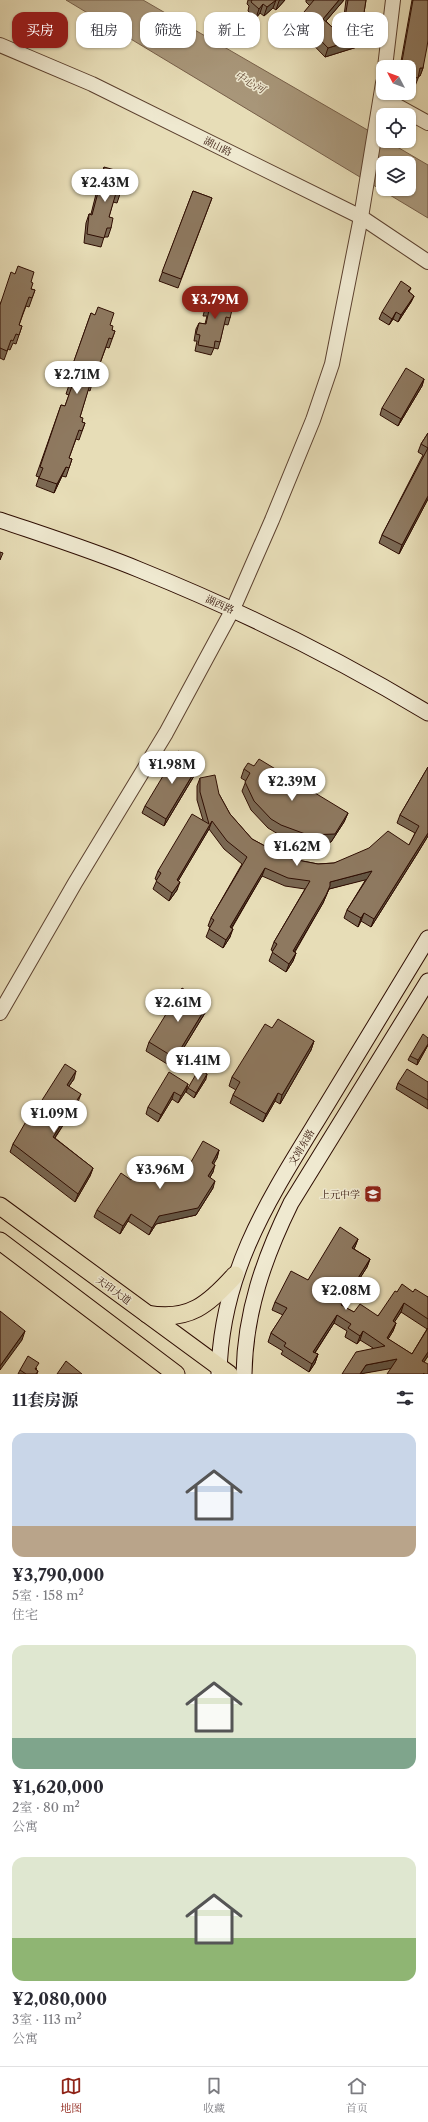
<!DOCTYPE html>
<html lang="zh">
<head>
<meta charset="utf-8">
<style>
	body { margin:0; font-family:"Libre Caslon Text","Noto Serif SC",serif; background:#f7f7f7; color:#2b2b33; height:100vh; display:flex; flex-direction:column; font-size:15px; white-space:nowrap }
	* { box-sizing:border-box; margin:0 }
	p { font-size:13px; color:#7c7c81 }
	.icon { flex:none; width:22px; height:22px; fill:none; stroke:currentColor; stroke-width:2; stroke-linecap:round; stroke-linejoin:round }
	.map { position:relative; height:1374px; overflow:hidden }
	.panel { display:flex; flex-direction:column; background:#fff; flex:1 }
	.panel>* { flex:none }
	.guide { position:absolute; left:12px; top:12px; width:404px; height:36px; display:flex; gap:8px }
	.needle { width:26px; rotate:311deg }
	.buttons { position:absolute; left:376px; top:60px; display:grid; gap:8px }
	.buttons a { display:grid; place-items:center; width:40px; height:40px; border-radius:8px; background:#fff; box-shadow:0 1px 3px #0004; font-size:20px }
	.price { position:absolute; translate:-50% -34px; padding:0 9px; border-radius:14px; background:#fff; color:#222; font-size:13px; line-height:26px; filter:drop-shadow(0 1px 2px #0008) }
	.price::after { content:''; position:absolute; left:50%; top:24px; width:12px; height:9px; margin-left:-6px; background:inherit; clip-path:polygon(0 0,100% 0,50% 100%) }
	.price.on { background:#8f2418; color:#fff }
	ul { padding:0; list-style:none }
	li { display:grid; align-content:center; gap:8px; height:212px; padding:0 12px }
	li span { display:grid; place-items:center; height:124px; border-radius:12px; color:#555 }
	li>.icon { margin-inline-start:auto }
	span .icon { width:72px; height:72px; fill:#fffc; stroke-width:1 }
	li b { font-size:17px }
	h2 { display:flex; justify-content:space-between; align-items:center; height:48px; padding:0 12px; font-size:17px }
	.chip { padding:0 14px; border-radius:12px; background:#fff; box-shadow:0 1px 3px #0004; font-size:14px; line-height:36px }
	.chip.on { background:#8f2418; color:#fff }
	.menu { display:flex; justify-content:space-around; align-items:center; height:56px; border-top:1px solid #e1e1e2; background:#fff; font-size:11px; color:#7c7c81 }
	.menu a { display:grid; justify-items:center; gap:2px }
	.menu .on { color:#8f2418 }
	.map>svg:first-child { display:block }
	.water { fill:#a89679; stroke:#775f49; fill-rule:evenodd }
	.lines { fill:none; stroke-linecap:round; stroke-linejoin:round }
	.tertiary-casing { stroke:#5c412f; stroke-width:16 }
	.secondary-casing { stroke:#2e0d02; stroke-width:17 }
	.primary-casing { stroke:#2e0d02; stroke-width:19 }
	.tertiary { stroke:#efe9d0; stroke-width:14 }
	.secondary { stroke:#efe9d0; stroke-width:15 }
	.primary { stroke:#e7ddb7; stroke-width:17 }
	.wall { fill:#7a6853; stroke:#2e0d02; fill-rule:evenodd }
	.shaded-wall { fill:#635543; stroke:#2e0d02 }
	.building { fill:#8e7960; stroke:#2e0d02 }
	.labels { text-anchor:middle; stroke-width:3; stroke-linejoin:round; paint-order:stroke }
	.street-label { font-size:10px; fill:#2e0d02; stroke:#efe9d0 }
	.poi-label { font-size:10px; fill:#2e0d02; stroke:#efe9d0; text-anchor:end }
	.water-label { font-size:11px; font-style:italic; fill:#654b38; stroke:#efe9d0 }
</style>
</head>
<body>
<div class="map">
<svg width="428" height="1374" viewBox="0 0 428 1374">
	<rect width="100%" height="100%" fill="#e7ddb7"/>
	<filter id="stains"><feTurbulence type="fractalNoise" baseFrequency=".005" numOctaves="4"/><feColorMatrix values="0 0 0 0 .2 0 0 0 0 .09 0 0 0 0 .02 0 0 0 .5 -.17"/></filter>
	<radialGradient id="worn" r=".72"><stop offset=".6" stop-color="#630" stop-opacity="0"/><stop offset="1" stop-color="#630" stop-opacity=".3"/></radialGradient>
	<!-- water -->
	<path class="water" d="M66,0H143L383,139V141H387L428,165V218ZM383,163H409V189H383Z"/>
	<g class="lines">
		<defs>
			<g id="tertiary">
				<path d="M0,45L92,84L361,217L428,262"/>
				<path d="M385,67L393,0"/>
				<path d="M381,97L428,123"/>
				<path d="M0,1013L75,883L166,733L233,609L272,520L313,420L332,364L361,217L383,83"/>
			</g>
			<g id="secondary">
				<path d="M0,520C47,536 94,551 140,570C239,610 337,658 428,713"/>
				<path d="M219,1374C221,1268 273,1193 326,1106C360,1050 394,994 428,938"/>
				<path d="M244,1374C245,1312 264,1258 291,1203L428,981"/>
			</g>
			<g id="primary">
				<path d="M0,1206L229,1374"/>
				<path d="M0,1241L176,1374"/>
				<path d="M147,1314C189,1322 209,1304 235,1275"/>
			</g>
		</defs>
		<!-- tertiary casing -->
		<use href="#tertiary" class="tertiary-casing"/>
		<!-- secondary casing -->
		<use href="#secondary" class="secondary-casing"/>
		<!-- primary casing -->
		<use href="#primary" class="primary-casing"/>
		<!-- tertiary -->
		<use href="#tertiary" class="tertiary"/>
		<!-- secondary -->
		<use href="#secondary" class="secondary"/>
		<!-- primary -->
		<use href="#primary" class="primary"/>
	</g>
	<!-- wall -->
	<g class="wall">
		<path d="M248,0H285L276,10L273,8L264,16L260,13L256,18L248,11L249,6L247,4Z"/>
		<path d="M306,0H344L326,21L332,27L343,24L346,0H366L360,38L357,47L325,57L296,27L299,18L310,6L306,2Z"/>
		<path d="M412,0H428L423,68L420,76H419L415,86L409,85V67H400Z"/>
		<path d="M104,167L119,183L120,194L117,203L113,202L109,217L111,228L108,237H104L101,247L84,243L86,223L89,214H91L96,194L94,193L96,182L100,173L102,174Z"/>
		<path d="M193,191L212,198L178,288L159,281Z"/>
		<path d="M15,274L31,282V289L35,290L29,307L26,306L19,325L22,326L16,344L13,343L10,350L8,349L4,360L0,358V304Z"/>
		<path d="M411,288L409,292L414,296L411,302L398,322L393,319L389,325L379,319L382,312Z"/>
		<path d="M213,292L229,305L230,318L228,325L224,324L220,342L218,349L214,348L211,355L195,351L197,341H194L196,329L199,323L205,324L207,316H203L206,305L208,298H211Z"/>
		<path d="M91,313L110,325L112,330L115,331L109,348L106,347L99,366L102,367L96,385L92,384L90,391L88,390L80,417L82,422L85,423L79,440L76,439L69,458L72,459L66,477L62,476L54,493L36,486L39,477L36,476L61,405L65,406L69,395L66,394L69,385L66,384Z"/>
		<path d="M424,379L422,386L398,426L380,415L382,408Z"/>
		<path d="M428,433V499L399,554L379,543L382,535L423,455L418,452L421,444Z"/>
		<path d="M254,766L348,813L344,822L331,842L304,844L278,834L268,828L251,810L242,791L246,781L241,778L244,769Z"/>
		<path d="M428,767V836L417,854L371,927L361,921L358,927L344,918L347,910L366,879L329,889L323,903L295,952L296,953L293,961L286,972L269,961L273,951L271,950L274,942L305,889L285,886L262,876L232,928L230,937L223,948L206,937L210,927L208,926L211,918L242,864L224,849L209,829L178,881L177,890L169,901L153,889L157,880L155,879L158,871L203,820L197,800V786L200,778L219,794L230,814L252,839L287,858L318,864L334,863L409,845L415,833L397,823L400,815Z"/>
		<path d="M197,771L164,826L142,813L145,806Z"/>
		<path d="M205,1013L172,1067L146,1051L149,1042Z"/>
		<path d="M272,1028L314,1041L311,1050L280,1104L275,1101L263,1122L230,1103L233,1095L236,1090L229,1086L232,1077Z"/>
		<path d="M428,1038V1045L417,1065L408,1060L410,1056Z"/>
		<path d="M74,1079L69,1086L78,1102L55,1138L93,1168L90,1176L75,1202L10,1152L13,1144L30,1119Z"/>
		<path d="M206,1079L194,1098L186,1092L188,1088Z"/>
		<path d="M428,1082V1109L396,1089L398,1083Z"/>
		<path d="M188,1084L186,1091L178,1103L172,1099L158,1122L146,1114L148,1107Z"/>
		<path d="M219,1150L217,1158L213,1164V1172L210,1177L213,1188L196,1215L156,1224L149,1235L128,1221L120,1234L94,1217L97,1210L131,1180L171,1173L187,1169Z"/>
		<path d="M358,1239L354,1249L370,1259L367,1267L342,1306L354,1312L378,1316L397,1292H413L428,1297V1356L424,1362L363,1373L362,1374H342L373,1348L360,1340L357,1344L345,1337L347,1331L334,1323L315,1353L318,1354L315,1363L309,1372L281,1354L283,1351L268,1342L271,1333L283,1315L272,1310L275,1302L308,1280ZM401,1312L427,1329L412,1354L388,1339L393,1331L396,1323L394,1322Z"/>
		<path d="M37,1368L36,1369L38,1371L37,1374H18L20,1370Z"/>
	</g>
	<!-- shaded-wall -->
	<g class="shaded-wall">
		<path d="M276,0L273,8L264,16L267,7Z"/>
		<path d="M280,0H285L276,10L279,1Z"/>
		<path d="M339,0H344L320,28L323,19Z"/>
		<path d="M263,4L260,13L256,18L259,9Z"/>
		<path d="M360,38L357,47L325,57L328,48Z"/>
		<path d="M420,68H423L420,76H417Z"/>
		<path d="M414,296L411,302L398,322L401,315Z"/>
		<path d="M396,312L393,319L389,325L392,319Z"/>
		<path d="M424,379L422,386L398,426L401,419Z"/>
		<path d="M66,467L62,476L54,493L57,484Z"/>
		<path d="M428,496V499L399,554L402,545Z"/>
		<path d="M199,764L197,771L164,826L166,819Z"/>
		<path d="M348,813L344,822L331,842L304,844L308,835Z"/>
		<path d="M212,821L209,829L174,888L177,880Z"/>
		<path d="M428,833V836L417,854L371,927L374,919Z"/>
		<path d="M265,868L262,876L227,935L230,927Z"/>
		<path d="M372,871L369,879L329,889L323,903L290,959L293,951L330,882Z"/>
		<path d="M180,882L177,890L169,901L172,893Z"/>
		<path d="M364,913L361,921L358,927L361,918Z"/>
		<path d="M233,929L230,937L223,948L226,940Z"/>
		<path d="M296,953L293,961L286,972L289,964Z"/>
		<path d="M208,1004L205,1013L172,1067L175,1058Z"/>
		<path d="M314,1041L311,1050L280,1104L282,1095Z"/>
		<path d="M428,1044V1045L417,1065L418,1060Z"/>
		<path d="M76,1071L74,1079L64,1093L67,1085Z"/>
		<path d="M207,1074L206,1079L194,1098L196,1093Z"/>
		<path d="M188,1084L186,1091L178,1103L181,1096Z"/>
		<path d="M174,1092L172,1099L158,1122L161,1115Z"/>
		<path d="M278,1093L275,1101L263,1122L266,1114Z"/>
		<path d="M81,1094L78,1102L50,1145L53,1137Z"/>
		<path d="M219,1150L217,1158L210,1171L212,1163Z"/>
		<path d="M215,1165L213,1172L206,1184L208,1176Z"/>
		<path d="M93,1168L90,1176L75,1202L78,1194Z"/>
		<path d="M215,1181L213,1188L196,1215L156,1224L149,1235L152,1228L159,1216Z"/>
		<path d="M131,1214L128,1221L120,1234L123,1226Z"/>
		<path d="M358,1239L355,1247L349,1256L352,1248Z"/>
		<path d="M370,1259L367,1267L338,1313L341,1305Z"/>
		<path d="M404,1303L401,1312L390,1329L393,1321Z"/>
		<path d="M337,1315L334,1323L310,1360L313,1352Z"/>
		<path d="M396,1323L393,1331L384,1346L387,1338Z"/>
		<path d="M25,1331L22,1340L0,1370V1366Z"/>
		<path d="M363,1331L360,1340L357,1344L360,1336Z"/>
		<path d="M428,1352V1356L419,1369L422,1361Z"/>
		<path d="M318,1354L315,1363L309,1372L312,1364Z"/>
		<path d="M397,1359L394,1368L360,1374L366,1365Z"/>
	</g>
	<!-- building -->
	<g class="building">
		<path d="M252,0H276L267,7L263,4L259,9L251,2Z"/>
		<path d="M314,0H339L323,19L332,27L344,23L348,0H366L360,38L328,48L299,18Z"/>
		<path d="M413,0H428V40L427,47L423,68H420L418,78L409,76V67H401Z"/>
		<path d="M104,167L122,172L119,183L123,184L120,194L116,193L109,217L113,218L111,228H107L104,238L87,234L89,214L92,215L100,185L97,184L100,173L103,174Z"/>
		<path d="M193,191L212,198L181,279L162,272Z"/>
		<path d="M18,266L34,272L31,282L33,283L31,289L35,290L32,298L29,297L23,313L19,325L22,326L19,335L16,334L13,341L11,340L7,351L0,348V305L11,272L15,274Z"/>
		<path d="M401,281L411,288L408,291L414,296L401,315L396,312L392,319L382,312Z"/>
		<path d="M213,292L231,296L229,305L233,306L230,318L226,317L220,342L215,341L214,348L198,345L200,335L196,334L199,323L206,324L209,310L205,309L208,298L212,299Z"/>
		<path d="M98,307L114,313L110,325L113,326L112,330L115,331L112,339L109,338L99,366L102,367L99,376L96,375L93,382L91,381L80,417L83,418L82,422L85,423L82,431L79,430L69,458L72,459L69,468L66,467L57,484L39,478L43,468L40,467L61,405L65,406L72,386H69L72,376L69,375L91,313L95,315Z"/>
		<path d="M406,368L424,379L401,419L382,408Z"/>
		<path d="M428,433V496L402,545L382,535L428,448L421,444Z"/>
		<path d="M0,552L3,553L0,560Z"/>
		<path d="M178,751L199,764L166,819L145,806Z"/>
		<path d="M259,759L348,813L335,834L308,835L281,825L271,819L254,801L245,782L250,773L244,769L248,763L254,766Z"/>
		<path d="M428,767V833L374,919L364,913L361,918L347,910L372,871L330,882V886L326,895L293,951L296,953L289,964L272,952L277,944L274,942L310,881L288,878L265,868L230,927L233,929L226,940L209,929L214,920L211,918L247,857L227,841L212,821L177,880L180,882L172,893L156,881L161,873L158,871L192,814L209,824L200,792V778L215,775L219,794L230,814L252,839L287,858L318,864L334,863L369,848L388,831L409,845L419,826L400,815Z"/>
		<path d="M182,988L208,1004L175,1058L149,1042Z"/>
		<path d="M278,1019L314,1041L282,1095L278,1093L266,1114L233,1095L240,1082L232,1077L265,1024L272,1028Z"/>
		<path d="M423,1034L428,1038V1044L418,1060L410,1056Z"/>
		<path d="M65,1064L76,1071L67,1085L81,1094L53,1137L93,1168L78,1194L13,1144L28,1118L30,1119Z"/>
		<path d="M199,1069L207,1074L196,1093L188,1088Z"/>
		<path d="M407,1069L428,1082V1100L398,1083Z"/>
		<path d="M169,1072L188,1084L181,1096L174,1092L161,1115L148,1107Z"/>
		<path d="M203,1141L219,1150L212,1163L215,1165L208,1176L215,1181L198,1208L159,1216L152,1228L131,1214L123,1226L97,1210L121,1173L131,1180L144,1157L171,1173L187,1169Z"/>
		<path d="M340,1227L358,1239L352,1248L370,1259L341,1305L354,1312L360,1304L378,1316L395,1291L397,1292L402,1284L413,1292L415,1289L428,1297V1319L404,1303L393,1321L396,1323L387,1338L412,1354L428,1328V1352L422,1361L428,1364V1374H424V1373L423,1374H387L397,1359L366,1365L360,1374H342L356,1352L385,1346L363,1331L360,1336L348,1328L351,1324L337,1315L313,1352L318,1354L312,1364L284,1346L286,1343L271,1333L287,1308L275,1302L291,1271L308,1280Z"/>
		<path d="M0,1311L25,1331L0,1366Z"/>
		<path d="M28,1356L39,1363L35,1369L38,1371L36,1374H26L20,1370Z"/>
		<path d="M66,1361L82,1374H57Z"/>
	</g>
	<!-- icons -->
	<defs>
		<symbol id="school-square" viewBox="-11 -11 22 22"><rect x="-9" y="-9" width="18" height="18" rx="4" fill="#8f2418" stroke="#efe9d0"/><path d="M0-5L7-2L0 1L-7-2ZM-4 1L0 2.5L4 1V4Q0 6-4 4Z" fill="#fff"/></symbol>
	</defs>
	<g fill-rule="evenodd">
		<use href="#school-square" x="363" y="1184" width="20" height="20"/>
	</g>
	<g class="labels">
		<!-- street labels -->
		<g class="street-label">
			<text transform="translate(218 146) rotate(26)" y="4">湖山路</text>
			<text transform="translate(220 604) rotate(24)" y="4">湖西路</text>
			<text transform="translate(301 1147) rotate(-59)" y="4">文靖东路</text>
			<text transform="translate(114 1290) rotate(36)" y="4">天印大道</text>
		</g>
		<!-- poi labels -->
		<g class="poi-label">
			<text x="360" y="1198">上元中学</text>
		</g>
		<!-- water labels -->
		<g class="water-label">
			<text transform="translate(250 82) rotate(30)" y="4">中心河</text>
		</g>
	</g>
	<rect width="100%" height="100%" filter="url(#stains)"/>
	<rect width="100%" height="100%" fill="url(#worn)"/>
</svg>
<div class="buttons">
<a><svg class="needle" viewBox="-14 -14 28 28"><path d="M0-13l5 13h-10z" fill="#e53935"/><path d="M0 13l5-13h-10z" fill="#7c7c81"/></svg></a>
<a><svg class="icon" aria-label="locate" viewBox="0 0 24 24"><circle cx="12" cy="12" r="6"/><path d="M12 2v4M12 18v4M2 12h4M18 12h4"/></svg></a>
<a><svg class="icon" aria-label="layers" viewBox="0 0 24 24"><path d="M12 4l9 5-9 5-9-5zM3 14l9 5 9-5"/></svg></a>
</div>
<b class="price" style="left:105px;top:203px">¥2.43M</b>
<b class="price on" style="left:215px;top:320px">¥3.79M</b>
<b class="price" style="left:77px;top:395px">¥2.71M</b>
<b class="price" style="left:172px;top:785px">¥1.98M</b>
<b class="price" style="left:292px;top:802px">¥2.39M</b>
<b class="price" style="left:297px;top:867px">¥1.62M</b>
<b class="price" style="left:178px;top:1023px">¥2.61M</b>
<b class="price" style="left:198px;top:1081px">¥1.41M</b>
<b class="price" style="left:54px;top:1134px">¥1.09M</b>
<b class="price" style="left:160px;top:1190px">¥3.96M</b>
<b class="price" style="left:346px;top:1311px">¥2.08M</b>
<div class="guide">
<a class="chip on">买房</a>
<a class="chip">租房</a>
<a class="chip">筛选</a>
<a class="chip">新上</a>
<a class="chip">公寓</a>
<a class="chip">住宅</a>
</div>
</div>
<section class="panel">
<h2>11套房源<svg class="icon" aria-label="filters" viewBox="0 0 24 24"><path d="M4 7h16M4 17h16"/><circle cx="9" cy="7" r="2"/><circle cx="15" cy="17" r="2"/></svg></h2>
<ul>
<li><span style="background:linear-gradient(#c9d6e8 75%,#b9a48a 0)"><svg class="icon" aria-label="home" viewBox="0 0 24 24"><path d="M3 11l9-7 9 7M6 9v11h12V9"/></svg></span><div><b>¥3,790,000</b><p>5室 · 158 m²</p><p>住宅</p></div></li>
<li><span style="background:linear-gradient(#dfe7d0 75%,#7fa58c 0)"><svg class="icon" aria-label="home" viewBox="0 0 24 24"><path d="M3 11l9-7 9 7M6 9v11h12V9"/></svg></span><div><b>¥1,620,000</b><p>2室 · 80 m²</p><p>公寓</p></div></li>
<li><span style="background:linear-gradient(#dfe7d0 65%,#8fb573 0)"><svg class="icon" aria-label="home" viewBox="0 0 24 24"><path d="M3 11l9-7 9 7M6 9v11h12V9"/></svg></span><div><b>¥2,080,000</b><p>3室 · 113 m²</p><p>公寓</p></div></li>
</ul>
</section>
<nav class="menu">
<a class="on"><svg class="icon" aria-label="map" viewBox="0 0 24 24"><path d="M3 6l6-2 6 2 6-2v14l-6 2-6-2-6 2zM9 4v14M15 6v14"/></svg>地图</a>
<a><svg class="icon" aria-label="saved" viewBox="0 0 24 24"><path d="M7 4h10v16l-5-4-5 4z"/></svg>收藏</a>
<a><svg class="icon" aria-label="home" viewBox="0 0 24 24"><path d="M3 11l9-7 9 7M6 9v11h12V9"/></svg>首页</a>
</nav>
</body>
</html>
